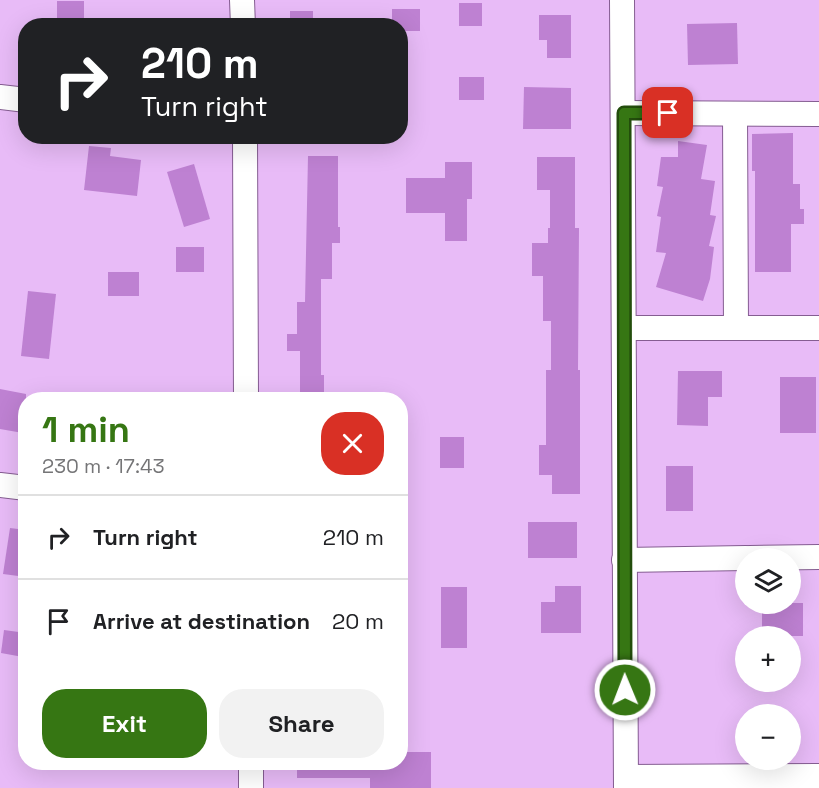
<!DOCTYPE html>
<meta charset="utf-8">
<style>
:root{--surface:#fff;--page:#f2f2f2;--text:#202124;--muted:#757577;--line:#e0e0e0;--accent:#367613}
body{margin:0;font-family:"Space Grotesk",sans-serif;background:var(--page);color:var(--text);height:100vh;display:flex;flex-direction:column;font-size:22px;white-space:nowrap}
*{box-sizing:border-box;margin:0}
p{font-size:20px;color:var(--muted)}
.icon{flex:none;width:33px;height:33px;fill:none;stroke:currentColor;stroke-width:2;stroke-linecap:round;stroke-linejoin:round}
.map{position:relative;flex:1;overflow:hidden}
.details{position:absolute;left:18px;top:392px;width:390px;height:378px;display:flex;flex-direction:column;background:var(--surface);border-radius:24px;box-shadow:0 6px 24px #0002}
.details>*{flex:none}
.banner{position:absolute;left:18px;top:18px;width:390px;height:126px;border-radius:24px;box-shadow:0 6px 24px #0002;background:#202124;color:#fff;overflow:hidden}
.buttons{position:absolute;left:735px;top:548px;display:grid;gap:12px}
.buttons a{display:grid;place-items:center;width:66px;height:66px;border-radius:50%;background:var(--surface);box-shadow:0 6px 24px #0002;font-size:30px}
.pin{position:absolute;display:grid;place-items:center;width:51px;height:51px;color:#fff;margin:-26px;border-radius:12px;box-shadow:0 3px 9px #0006}
.me{position:absolute;width:66px;margin:-33px;rotate:359deg;stroke-linejoin:round;filter:drop-shadow(0 0 4px #0008)}
.turn{display:flex;align-items:center;gap:21px;height:126px;padding:0 24px;font-size:27px}
.turn .icon{width:78px;height:78px;stroke-width:2.5}
.turn b{display:block;font-size:42px;line-height:51px}
.round{display:grid;place-items:center;flex:none;width:63px;height:63px;border-radius:24px;background:var(--page)}
.summary{display:flex;align-items:center;justify-content:space-between;height:102px;padding:0 24px}
h1{font-size:36px;font-weight:700;line-height:45px;color:var(--accent)}
.cta{display:flex;gap:12px;margin-top:auto;padding:12px 24px}
.cta a{flex:1;height:69px;border-radius:24px;background:var(--accent);color:#fff;font-size:24px;font-weight:700;line-height:69px;text-align:center}
.cta a+a{background:var(--page);color:var(--text)}
ul{padding:0;list-style:none}
li{display:flex;align-items:center;gap:18px;height:84px;padding:0 24px;border-top:2px solid var(--line)}
li div{flex:1}
li b{display:block;font-size:22px}
li em{font-style:normal}
.map>svg:first-child{display:block}
</style>
<div class="map">
<svg width="819" height="788" viewBox="0 0 819 788">
<rect width="100%" height="100%" fill="#e8bbf7"/>
<!-- building -->
<g fill="#be81d2">
<rect x="57" y="1" width="27" height="22"/>
<rect x="459" y="3" width="23" height="23"/>
<polygon points="392,9 420,9 420,31 400,31 400,26 392,26"/>
<rect x="290" y="11" width="23" height="15"/>
<polygon points="539,15 571,15 571,58 547,58 547,40 539,40"/>
<polygon points="737,23 738,64 688,65 687,24"/>
<rect x="459" y="77" width="25" height="23"/>
<polygon points="524,87 571,88 571,129 523,129"/>
<polygon points="793,133 793,184 800,184 800,209 804,209 804,224 791,224 791,272 755,272 755,171 752,171 752,134"/>
<polygon points="678,141 707,145 701,179 715,181 710,215 716,216 709,246 714,247 710,279 703,301 656,287 666,253 656,252 661,217 657,216 663,187 657,186 661,157 678,157"/>
<polygon points="89,146 111,148 110,156 141,160 137,196 84,190"/>
<polygon points="308,156 338,156 338,227 340,227 340,243 332,243 332,279 321,279 321,375 324,375 324,399 300,399 300,351 287,351 287,334 297,334 297,302 305,302"/>
<polygon points="537,157 575,157 575,228 579,228 578,370 580,370 580,494 552,494 552,475 539,475 539,445 546,445 546,370 551,370 551,321 543,321 543,276 532,276 532,243 548,243 548,228 550,228 550,190 537,190"/>
<polygon points="445,162 472,162 472,199 467,199 467,241 445,241 445,213 406,213 406,178 445,178"/>
<polygon points="194,164 210,219 184,227 167,172"/>
<rect x="176" y="247" width="28" height="25"/>
<rect x="108" y="272" width="31" height="24"/>
<polygon points="28,291 56,294 49,359 21,356"/>
<polygon points="678,371 722,371 722,397 708,397 708,426 677,425"/>
<rect x="780" y="377" width="36" height="56"/>
<polygon points="0,389 26,394 26,419 23,433 0,429"/>
<rect x="440" y="437" width="24" height="31"/>
<rect x="666" y="466" width="27" height="45"/>
<rect x="528" y="522" width="49" height="36"/>
<polygon points="10,528 26,530 26,577 3,574"/>
<polygon points="555,586 581,586 581,633 541,633 541,602 555,602"/>
<rect x="441" y="587" width="26" height="61"/>
<rect x="762" y="603" width="41" height="33"/>
<polygon points="4,630 26,633 23,657 1,653"/>
<polygon points="400,752 431,752 431,788 370,788 370,778 297,778 297,762 400,762"/>
</g>
<g fill="none" stroke-linecap="round" stroke-linejoin="round">
<defs>
<g id="minor">
<polyline points="242,0 243,26"/>
<polyline points="622,0 626,788"/>
<polyline points="0,97 26,100"/>
<polyline points="624,113 819,114"/>
<polyline points="735,114 736,328"/>
<polyline points="245,136 246,399"/>
<polyline points="624,328 819,328"/>
<polyline points="0,485 26,488"/>
<polyline points="750,558 819,557"/>
<polyline points="624,560 746,558"/>
<polyline points="251,762 251,788"/>
<polyline points="626,777 819,776"/>
</g>
</defs>
<!-- minor casing -->
<use href="#minor" stroke="#855d92" stroke-width="26"/>
<!-- minor -->
<use href="#minor" stroke="#fff" stroke-width="24"/>
</g>
<g fill="none" stroke-linecap="round" stroke-linejoin="round">
<defs>
<polyline id="route" points="625,690 624,113 668,113"/>
</defs>
<!-- route casing -->
<use href="#route" stroke="#234d0c" stroke-width="15"/>
<!-- route -->
<use href="#route" stroke="#367613" stroke-width="10"/>
</g>
</svg>
<div class="buttons">
<a><svg class="icon" aria-label="layers" viewBox="0 0 24 24"><path d="M12 4l9 5-9 5-9-5zM3 14l9 5 9-5"/></svg></a>
<a>+</a>
<a>−</a>
</div>
<div class="pin" style="left:668px;top:113px;background:#d93025"><svg class="icon" aria-label="arrive" viewBox="0 0 24 24"><path d="M6 21V4h12l-3 4 3 4H6"/></svg></div>
<svg class="me" style="left:625px;top:690px" viewBox="-20 -20 40 40"><circle r="17" fill="#367613" stroke="#fff" stroke-width="3"/><path d="M0-11L8 9 0 5-8 9z" fill="#fff"/></svg>
<div class="banner">
<div class="turn"><svg class="icon" aria-label="right" viewBox="0 0 24 24"><path d="M7 20v-9h11M14 6l5 5-5 5"/></svg><div><b>210 m</b>Turn right</div></div>
</div>
<section class="details">
<div class="summary"><div><h1>1 min</h1><p>230 m · 17:43</p></div><a class="round" style="background:#d93025;color:#fff"><svg class="icon" aria-label="close" viewBox="0 0 24 24"><path d="M6 6l12 12M18 6L6 18"/></svg></a></div>
<ul>
<li><svg class="icon" aria-label="right" viewBox="0 0 24 24"><path d="M7 20v-9h11M14 6l5 5-5 5"/></svg><div><b>Turn right</b></div><em>210 m</em></li>
<li><svg class="icon" aria-label="arrive" viewBox="0 0 24 24"><path d="M6 21V4h12l-3 4 3 4H6"/></svg><div><b>Arrive at destination</b></div><em>20 m</em></li>
</ul>
<div class="cta"><a>Exit</a><a>Share</a></div>
</section>
</div>
